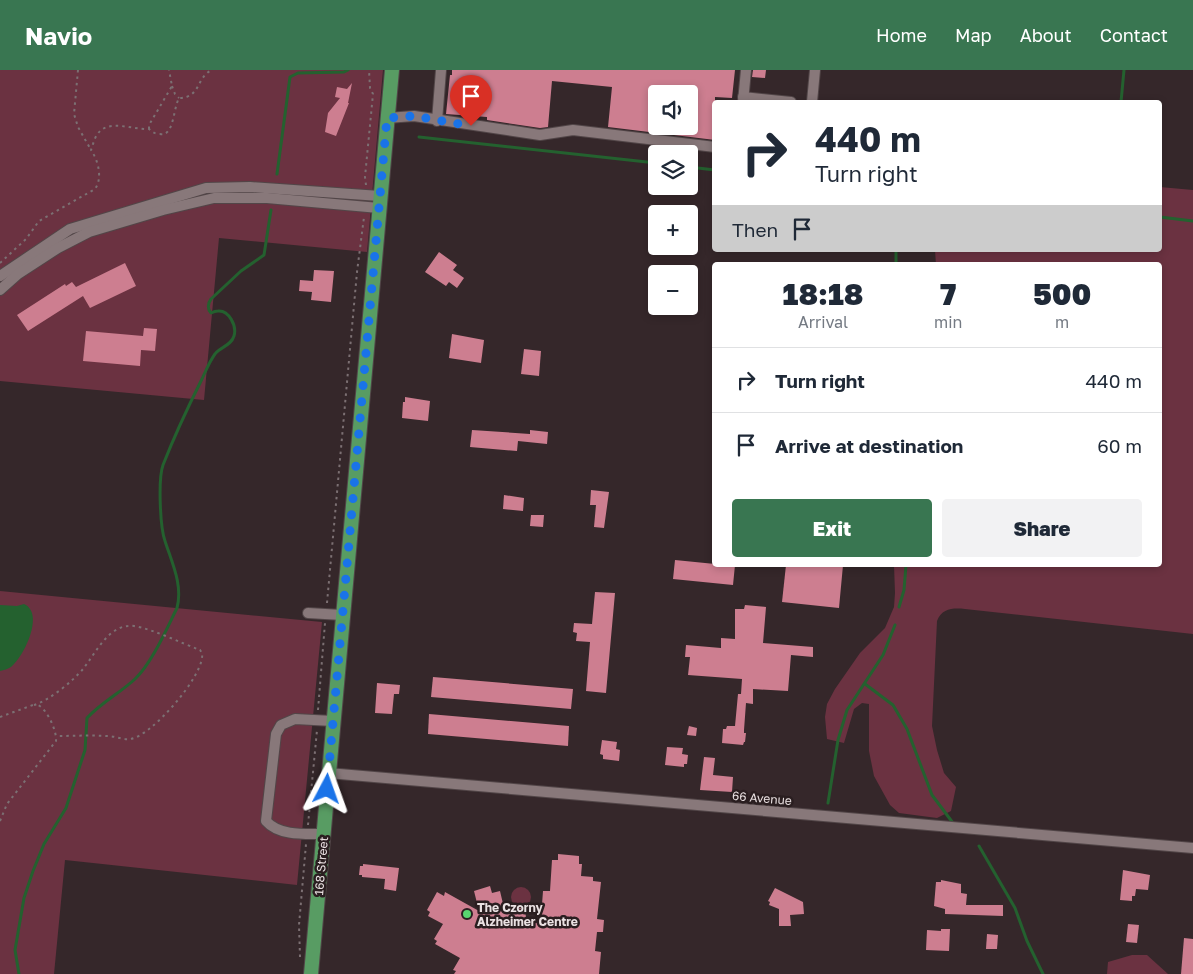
<!DOCTYPE html>
<meta charset="utf-8">
<style>
:root{--surface:#fff;--page:#f2f2f3;--text:#1f2937;--muted:#747a83;--line:#e0e1e3;--accent:#397651}
body{margin:0;font-family:"Golos Text",sans-serif;background:var(--page);color:var(--text);height:100vh;display:flex;flex-direction:column;font-size:19px;white-space:nowrap}
*{box-sizing:border-box;margin:0}
p{font-size:16px;color:var(--muted)}
.icon{flex:none;width:28px;height:28px;fill:none;stroke:currentColor;stroke-width:2;stroke-linecap:round;stroke-linejoin:round}
.map{position:relative;flex:1;overflow:hidden}
.details{position:absolute;left:712px;top:192px;width:450px;height:305px;display:flex;flex-direction:column;background:var(--surface);border-radius:5px;box-shadow:0 2px 8px #0003}
.details>*{flex:none}
.top-card{position:absolute;left:712px;top:30px;width:450px;height:152px;border-radius:5px;box-shadow:0 2px 8px #0003;background:#fff;color:var(--text);overflow:hidden}
.buttons{position:absolute;left:648px;top:15px;display:grid;gap:10px}
.buttons a{display:grid;place-items:center;width:50px;height:50px;border-radius:5px;background:var(--surface);box-shadow:0 2px 8px #0003;font-size:25px}
.pin{position:absolute;display:grid;place-items:center;width:42px;height:42px;color:#fff;margin:-51px -21px;border-radius:50% 50% 50% 0;rotate:-45deg;box-shadow:0 0 5px #0007}
.pin .icon{rotate:45deg}
.me{position:absolute;width:55px;margin:-28px;rotate:4deg;stroke-linejoin:round;filter:drop-shadow(0 0 4px #0008)}
.turn{display:flex;align-items:center;gap:18px;height:105px;padding:0 20px;font-size:22px}
.turn .icon{width:65px;height:65px;stroke-width:2.5}
.turn b{display:block;font-size:35px;line-height:42px}
.then{display:flex;align-items:center;height:48px;padding:0 20px;background:#0003;gap:10px;font-size:19px}
.eta{display:flex;justify-content:space-evenly;align-items:center;height:85px;text-align:center}
.eta b{font-size:30px;font-weight:800;line-height:35px}
.button{display:flex;gap:10px;margin-top:auto;padding:10px 20px}
.button a{flex:1;height:58px;border-radius:5px;background:var(--accent);color:#fff;font-size:20px;font-weight:800;line-height:58px;text-align:center}
.button a+a{background:var(--page);color:var(--text)}
ul{padding:0;list-style:none}
li{display:flex;align-items:center;gap:15px;height:65px;padding:0 20px;border-top:1px solid var(--line)}
li div{flex:1}
li b{display:block;font-size:19px}
li em{font-style:normal}
header{display:flex;align-items:center;gap:30px;box-sizing:border-box;height:70px;padding:0 25px;background:var(--accent);color:#fff}
header strong{font-size:24px}
nav{display:flex;gap:28px;margin-inline-start:auto;font-size:18px}
.map>svg:first-child{display:block}
</style>
<header>
<strong>Navio</strong>
<nav><a>Home</a><a>Map</a><a>About</a><a>Contact</a></nav>
</header>
<div class="map">
<svg width="1193" height="904" viewBox="0 0 1193 904">
<rect width="100%" height="100%" fill="#35272a"/>
<!-- green -->
<g fill="#6b3241">
<polygon points="0,0 383,0 367,182 219,168 204,330 0,311"/>
<path d="M1160,117L1193,120V564L965,539C953,538 942,538 937,551L932,656L937,680L944,703L956,717L951,741L937,748L899,743L890,735L874,706L869,681V634L862,633L854,639L844,673L827,669L825,647L827,634L835,619L860,583L885,558L894,537L895,523L894,495H1160V195H936L935,180H1160Z"/>
<polygon points="0,521 322,552 297,815 65,790 54,904 0,904"/>
<circle cx="521" cy="827" r="10"/>
<polygon points="1132,885 1147,885 1168,904 1107,904 1108,892"/>
</g>
<!-- water -->
<path fill="#24612f" d="M24,534C45,543 24,587 11,597C8,599 4,600 0,601V535L17,536Z"/>
<g fill="none" stroke-linecap="round" stroke-linejoin="round">
<!-- stream -->
<g stroke="#24612f" stroke-width="3">
<polyline points="1121,32 1124,0"/>
<polyline points="419,67 656,93"/>
<polyline points="689,97 715,100"/>
<polyline points="277,104 290,7 298,3 344,2 348,0"/>
<polyline points="1160,147 1193,151"/>
<polyline points="896,195 896,180"/>
<polyline points="899,537 904,520 906,495"/>
<polyline points="865,614 893,635 907,659 932,725 953,753"/>
<polyline points="828,733 838,670 847,640 883,585 895,555"/>
<polyline points="979,776 1015,838 1027,871 1043,904"/>
<path d="M19,904L15,880L24,828L33,801L44,774L66,738L85,680L87,648C102,632 120,623 135,609C152,593 167,558 177,538C183,515 172,493 165,471C160,457 158,409 163,395C174,367 187,339 201,311C205,303 209,292 215,284C220,277 231,276 234,266C237,256 229,240 218,241C215,241 213,242 211,243C207,239 208,233 211,229L241,201L264,185L271,140"/>
</g>
</g>
<!-- building -->
<g fill="#cd7e90" fill-rule="evenodd">
<path d="M452,0H735L732,28L715,27V70L608,57L612,17L552,11L548,57L540,58L487,50V47L446,44L450,5H452ZM656,21L689,24V56H656Z"/>
<polygon points="753,0 766,0 765,8 752,7"/>
<polygon points="352,13 348,33 349,33 336,66 325,62 328,43 340,28 335,27 337,17 347,19"/>
<polygon points="439,182 457,195 453,200 464,208 457,218 449,212 446,216 425,202"/>
<polygon points="125,193 136,216 90,238 83,226 28,261 17,245 65,214 66,216 72,212 76,217"/>
<polygon points="314,200 334,201 331,232 311,230 312,222 299,221 300,210 313,211"/>
<polygon points="144,258 157,259 155,281 141,280 140,296 83,291 86,261 143,266"/>
<polygon points="452,264 484,270 481,293 449,288"/>
<polygon points="524,279 541,281 539,306 521,304"/>
<polygon points="405,327 430,331 428,351 402,348 403,332 405,332"/>
<polygon points="472,360 530,364 530,360 548,362 547,374 518,371 517,381 470,377"/>
<polygon points="591,420 609,422 604,458 594,457 596,435 590,435"/>
<polygon points="504,425 524,428 523,441 503,439"/>
<polygon points="531,445 544,445 543,457 530,456"/>
<polygon points="675,490 715,494 715,495 735,495 733,515 673,509"/>
<polygon points="786,495 843,495 839,538 782,532"/>
<polygon points="595,522 615,523 606,623 586,621 590,572 576,571 577,563 573,562 574,553 592,554"/>
<polygon points="745,535 766,537 763,573 813,577 813,587 791,585 788,621 753,619 753,634 746,633 744,660 744,663 746,663 745,672 744,672 743,675 722,673 723,659 726,659 727,656 735,656 738,624 741,624 742,609 688,605 690,587 685,587 686,575 721,578 721,568 735,569 735,539 744,539"/>
<polygon points="433,607 573,619 571,639 431,627"/>
<polygon points="377,613 400,615 399,624 394,624 392,644 375,643"/>
<polygon points="429,644 569,656 568,676 428,664"/>
<polygon points="689,656 697,658 696,666 687,665"/>
<polygon points="602,670 617,672 616,679 620,680 619,691 603,689 603,685 600,684"/>
<polygon points="667,677 683,678 682,684 688,685 687,694 684,694 684,697 665,695"/>
<polygon points="704,687 715,688 713,705 733,707 732,722 700,720"/>
<polygon points="558,784 579,786 579,794 582,794 581,806 593,807 593,811 601,812 597,849 604,850 603,862 597,862 595,881 601,882 599,904 454,904 456,901 453,900 460,888 435,874 437,871 434,869 443,854 428,846 430,842 427,840 437,822 444,826 445,822 479,841 474,821 490,816 492,823 500,821 504,838 524,834 526,847 541,848 543,821 550,821 552,790 558,790"/>
<polygon points="363,794 399,798 396,821 384,819 385,809 362,807 362,805 359,805 360,796 363,796"/>
<polygon points="1123,800 1150,805 1148,820 1136,819 1135,826 1132,826 1132,831 1120,830"/>
<polygon points="941,810 961,814 961,823 967,824 966,835 1003,835 1003,846 945,844 945,839 934,836 936,812 941,812"/>
<polygon points="775,818 803,832 804,844 790,845 791,856 779,856 779,839 769,835 770,832 768,831"/>
<polygon points="1128,854 1139,855 1137,873 1126,872"/>
<polygon points="941,859 950,859 949,881 926,880 927,860 941,861"/>
<polygon points="987,864 998,865 997,879 986,879"/>
<polygon points="1184,868 1193,869 1193,904 1181,904"/>
</g>
<g fill="none" stroke-linecap="round" stroke-linejoin="round">
<defs>
<g id="minor">
<polyline points="743,27 791,32"/>
<polyline points="743,32 746,0"/>
<polyline points="812,32 815,0"/>
<polyline points="387,48 414,46 540,65 573,60 715,77"/>
<polyline points="437,51 441,0"/>
<polyline points="0,206 70,159 206,118 250,117 380,126"/>
<polyline points="0,220 18,204 58,178 89,162 163,140 214,128 267,128 379,138"/>
<polyline points="308,543 342,545"/>
<polyline points="328,703 1193,778"/>
<path d="M323,764C305,764 279,766 266,751L276,664L281,655L295,649L333,651"/>
</g>
<polyline id="major" points="311,904 392,0"/>
</defs>
<!-- minor casing -->
<use href="#minor" stroke="#524648" stroke-width="12"/>
<!-- major casing -->
<use href="#major" stroke="#524648" stroke-width="16"/>
<!-- path -->
<g stroke="#7c7073" stroke-width="2" stroke-dasharray="2.5 4" stroke-linecap="butt">
<polyline points="78,0 74,44 78,57 91,80"/>
<polyline points="172,16 175,24 179,28"/>
<polyline points="149,59 149,55 172,16 169,0"/>
<polyline points="366,115 365,107 373,24 370,18 369,0"/>
<path d="M0,193L26,169L39,151L95,119C103,108 98,90 91,80C93,75 94,69 97,65C107,48 133,60 149,59C152,62 155,64 160,64C174,67 173,39 179,28C201,28 196,7 212,0"/>
<polyline points="327,533 357,202 364,147"/>
<path d="M34,635C50,630 73,611 83,599C96,583 109,553 134,556C153,559 181,573 200,580L202,583C206,604 151,667 130,669C123,670 115,666 107,666C90,665 73,666 56,666"/>
<polyline points="318,640 325,553"/>
<polyline points="0,647 33,635"/>
<path d="M0,751L7,734L56,671C57,661 47,639 38,635"/>
<polyline points="308,755 317,660"/>
<polyline points="300,887 299,855 306,774"/>
</g>
<!-- minor -->
<use href="#minor" stroke="#88787a" stroke-width="10"/>
<!-- major -->
<use href="#major" stroke="#589c63" stroke-width="14"/>
</g>
<g fill="none" stroke-linecap="round" stroke-linejoin="round">
<!-- route -->
<polyline stroke="#1a73e8" stroke-width="9" stroke-dasharray="0 16.2" points="327,719 387,48 414,46 471,56"/>
</g>
<!-- markers -->
<circle fill="#58d570" stroke="#2a1e20" stroke-width="2" cx="467" cy="844" r="5"/>
<g text-anchor="middle" dominant-baseline="central" stroke-width="5" stroke-linejoin="round" paint-order="stroke">
<!-- street labels -->
<g font-size="12" fill="#eae1e2" stroke="#2a1e20">
<text transform="translate(762 728) rotate(5)">66 Avenue</text>
<text transform="translate(321 796) rotate(-85)">168 Street</text>
</g>
<!-- poi labels -->
<g font-size="12" font-weight="bold" fill="#eae1e2" stroke="#2a1e20" text-anchor="start">
<text x="477" y="837">The Czorny<tspan x="477" dy="14">Alzheimer Centre</tspan></text>
</g>
</g>
</svg>
<div class="buttons">
<a><svg class="icon" aria-label="sound" viewBox="0 0 24 24"><path d="M4 9h4l5-4v14l-5-4H4zM17 9q2 3 0 6"/></svg></a>
<a><svg class="icon" aria-label="layers" viewBox="0 0 24 24"><path d="M12 4l9 5-9 5-9-5zM3 14l9 5 9-5"/></svg></a>
<a>+</a>
<a>−</a>
</div>
<div class="pin" style="left:471px;top:56px;background:#d93025"><svg class="icon" aria-label="arrive" viewBox="0 0 24 24"><path d="M6 21V4h12l-3 4 3 4H6"/></svg></div>
<svg class="me" style="left:327px;top:719px" viewBox="-20 -20 40 40"><path d="M0-17L14 15 0 8-14 15z" fill="#1a73e8" stroke="#fff" stroke-width="4"/></svg>
<div class="top-card">
<div class="turn"><svg class="icon" aria-label="right" viewBox="0 0 24 24"><path d="M7 20v-9h11M14 6l5 5-5 5"/></svg><div><b>440 m</b>Turn right</div></div>
<div class="then">Then<svg class="icon" aria-label="arrive" viewBox="0 0 24 24"><path d="M6 21V4h12l-3 4 3 4H6"/></svg></div>
</div>
<section class="details">
<div class="eta">
<div><b>18:18</b><p>Arrival</p></div>
<div><b>7</b><p>min</p></div>
<div><b>500</b><p>m</p></div>
</div>
<ul>
<li><svg class="icon" aria-label="right" viewBox="0 0 24 24"><path d="M7 20v-9h11M14 6l5 5-5 5"/></svg><div><b>Turn right</b></div><em>440 m</em></li>
<li><svg class="icon" aria-label="arrive" viewBox="0 0 24 24"><path d="M6 21V4h12l-3 4 3 4H6"/></svg><div><b>Arrive at destination</b></div><em>60 m</em></li>
</ul>
<div class="button"><a>Exit</a><a>Share</a></div>
</section>
</div>
